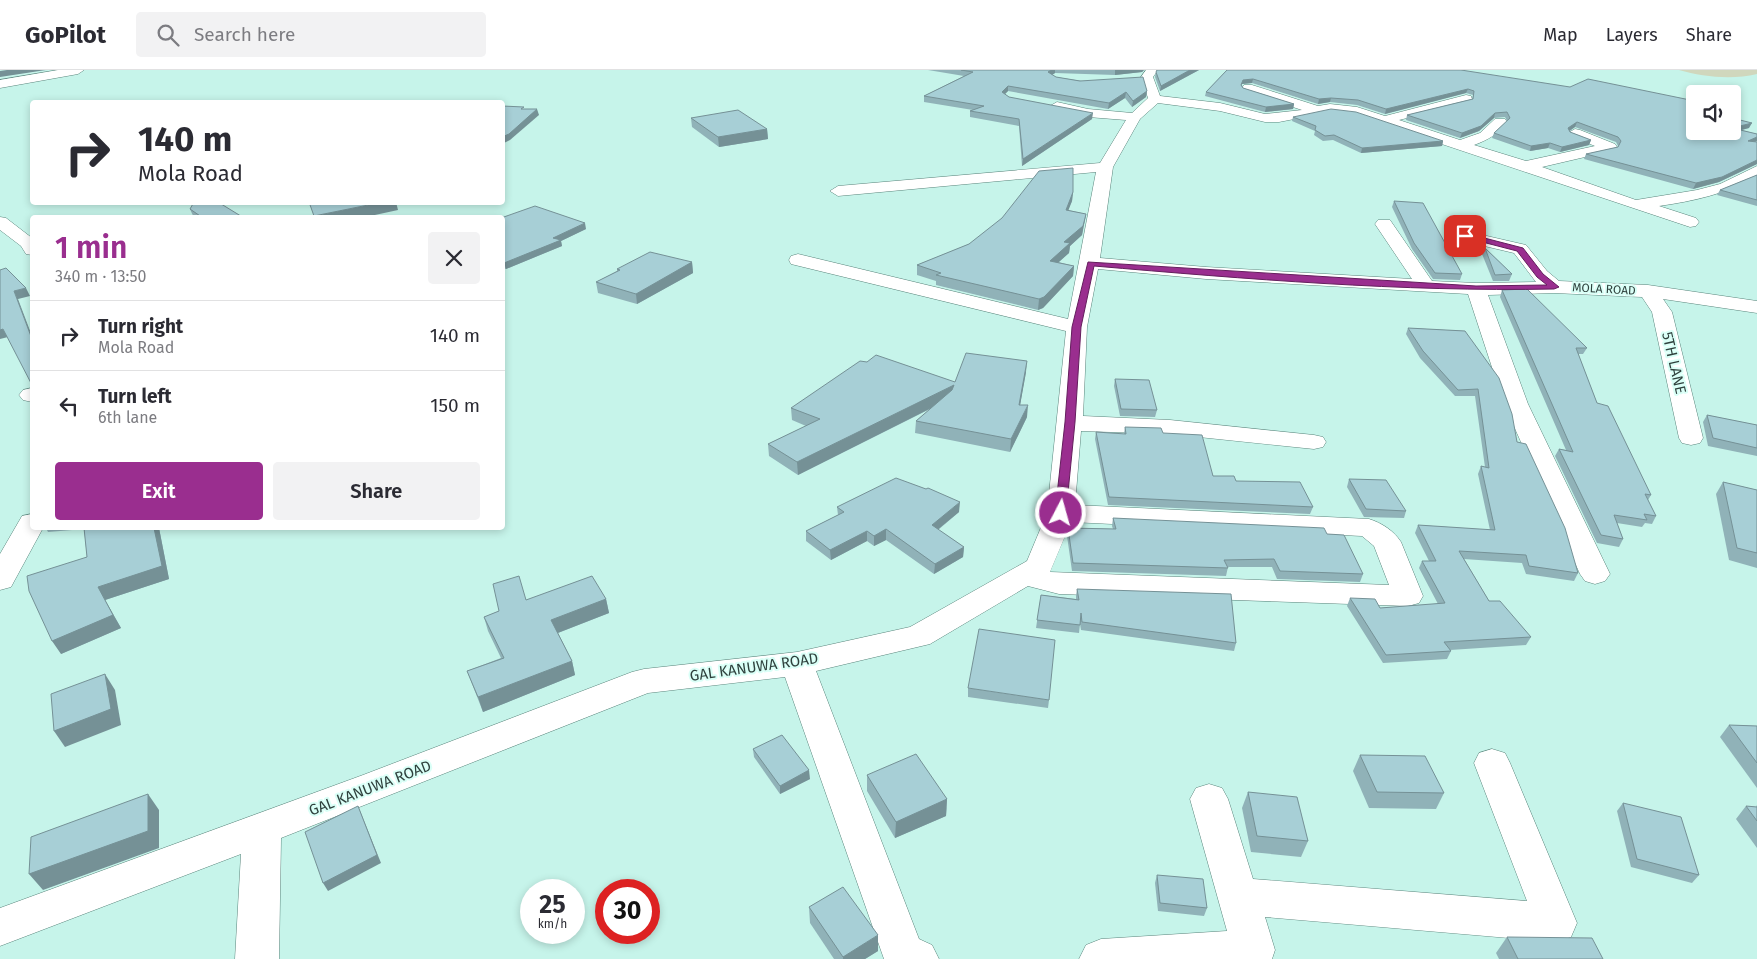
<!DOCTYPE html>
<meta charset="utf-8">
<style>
:root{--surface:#fff;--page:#f2f2f3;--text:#2b2b33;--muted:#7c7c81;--line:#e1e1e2;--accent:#9a2e8f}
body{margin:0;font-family:"Fira Sans",sans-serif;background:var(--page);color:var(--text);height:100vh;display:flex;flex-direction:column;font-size:19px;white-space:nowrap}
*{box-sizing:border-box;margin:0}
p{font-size:16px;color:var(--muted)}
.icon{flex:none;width:28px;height:28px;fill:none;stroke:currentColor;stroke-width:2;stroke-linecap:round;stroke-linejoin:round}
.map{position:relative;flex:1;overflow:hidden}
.side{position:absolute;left:30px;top:145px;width:475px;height:315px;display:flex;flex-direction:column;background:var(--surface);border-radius:5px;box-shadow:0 2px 8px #0003}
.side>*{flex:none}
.banner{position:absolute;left:30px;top:30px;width:475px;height:105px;border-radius:5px;box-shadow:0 2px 8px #0003;background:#fff;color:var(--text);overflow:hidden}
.tools{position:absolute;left:1686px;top:15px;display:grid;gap:10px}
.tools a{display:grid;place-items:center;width:55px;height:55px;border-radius:5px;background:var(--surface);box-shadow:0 2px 8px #0003;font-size:25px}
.speed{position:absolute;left:520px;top:809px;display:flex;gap:10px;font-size:25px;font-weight:700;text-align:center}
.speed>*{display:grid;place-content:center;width:65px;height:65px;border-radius:50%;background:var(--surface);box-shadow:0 2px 8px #0003;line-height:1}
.speed small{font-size:12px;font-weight:400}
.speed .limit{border:8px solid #d22;background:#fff;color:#111}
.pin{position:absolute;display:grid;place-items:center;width:42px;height:42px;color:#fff;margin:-21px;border-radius:10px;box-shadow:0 2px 8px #0006}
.me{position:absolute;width:55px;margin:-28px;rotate:6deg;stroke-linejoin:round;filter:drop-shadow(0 0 4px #0008)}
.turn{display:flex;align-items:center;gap:18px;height:105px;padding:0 25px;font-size:22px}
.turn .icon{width:65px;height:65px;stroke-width:2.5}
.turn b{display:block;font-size:35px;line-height:42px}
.round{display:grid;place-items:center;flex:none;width:52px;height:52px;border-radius:5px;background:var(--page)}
.overview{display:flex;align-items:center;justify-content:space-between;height:85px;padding:0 25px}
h1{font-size:30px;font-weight:600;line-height:38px;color:var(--accent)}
.action{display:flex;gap:10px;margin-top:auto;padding:10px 25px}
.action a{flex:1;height:58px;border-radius:5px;background:var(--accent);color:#fff;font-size:20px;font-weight:600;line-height:58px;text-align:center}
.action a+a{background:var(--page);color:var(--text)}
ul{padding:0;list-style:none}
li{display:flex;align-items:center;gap:15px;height:70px;padding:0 25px;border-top:1px solid var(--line)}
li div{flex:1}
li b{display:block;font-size:19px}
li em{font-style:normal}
header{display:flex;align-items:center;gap:30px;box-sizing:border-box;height:70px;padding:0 25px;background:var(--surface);border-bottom:1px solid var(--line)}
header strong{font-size:24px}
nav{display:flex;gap:28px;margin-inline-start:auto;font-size:18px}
.search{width:350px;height:45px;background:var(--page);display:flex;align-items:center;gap:12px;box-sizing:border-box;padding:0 18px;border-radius:5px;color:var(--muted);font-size:19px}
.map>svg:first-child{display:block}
</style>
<header>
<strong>GoPilot</strong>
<div class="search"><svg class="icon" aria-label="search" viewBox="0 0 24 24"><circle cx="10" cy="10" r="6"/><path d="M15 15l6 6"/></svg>Search here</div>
<nav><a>Map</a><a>Layers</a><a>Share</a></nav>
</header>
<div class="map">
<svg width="1757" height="889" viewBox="0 0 1757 889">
<rect width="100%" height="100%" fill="#c6f4ea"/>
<!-- green -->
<path fill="#d0d7bd" d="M1679,0H1757V4C1732,10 1703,7 1679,0Z"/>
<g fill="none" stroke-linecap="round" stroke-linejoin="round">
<defs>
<g id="street">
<polygon points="58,0 84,0 78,4 0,18 0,10"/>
<path d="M1146,0H1158L1153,7L1160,26L1220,33L1265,44L1302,40L1244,21L1242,18L1244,15H1252L1318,36L1330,34L1357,37L1385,46L1466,25L1471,26L1472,29L1471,32L1399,50L1460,70L1480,63L1495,49H1505L1507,52C1498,64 1488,70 1474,75L1526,91L1595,76L1570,66L1568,63L1575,59L1580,60L1615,74L1617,77L1615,80L1542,97L1636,130L1697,120L1720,114L1757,96V107C1725,124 1694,131 1659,136L1696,148L1699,152L1696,156L1690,157L1355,45L1330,42L1279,52H1265L1220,41L1158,33L1140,49L1113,97L1100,188L1206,197L1412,209L1375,154L1378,150H1390L1432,211L1476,213L1536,212L1514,183L1459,170L1456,166L1459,162L1465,161L1526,175L1547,201L1559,211L1648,215L1757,231V243L1663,229L1672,242L1703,368L1700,373L1691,375L1682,373L1679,368L1652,242L1642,227L1554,223L1488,225L1528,334L1610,504L1605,511L1595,514L1585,511L1580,504L1504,334L1468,224L1206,209L1098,199L1087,257L1083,346L1170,350L1314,365L1323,367L1326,372L1323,377L1314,379L1170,364L1081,361L1075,435L1369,449C1382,453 1394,461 1401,472L1423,526L1419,533L1408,536L1059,524L1028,516L930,574L816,601L919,869L932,875L939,889H884L785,607L648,623L281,768L279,889H235L241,784L0,876V838L363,705L632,602L644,599L797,582L910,557L1027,491L1047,443L1066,261L791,194L789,190L791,186L798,184L1068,249L1096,102L838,126L830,121L838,116L1100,93L1126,50L1088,47L1052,39L1050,36L1057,32L1088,39L1132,43L1148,28L1141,7ZM1071,452L1362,466L1374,476L1389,515L1050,502Z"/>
<polygon points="32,318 32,332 23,330 19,325 23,320"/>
<polygon points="1492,679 1505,683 1510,693 1577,853 1571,867 1556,872 1265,847 1275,880 1272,889 1079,889 1086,875 1101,869 1227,861 1190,729 1196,718 1209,714 1222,718 1228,729 1253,809 1527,831 1474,693 1479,683"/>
</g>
<g id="secondary">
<polygon points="0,147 6,148 32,168 32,185 26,184 21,176 0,160"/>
<polygon points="32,444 32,458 43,458 11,517 0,520 0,484 22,446"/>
</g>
</defs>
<!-- street casing -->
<use href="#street" stroke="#5a857c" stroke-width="1"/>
<!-- secondary casing -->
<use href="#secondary" stroke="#5a857c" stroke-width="1"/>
<!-- street -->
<use href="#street" fill="#fff" fill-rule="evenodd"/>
<!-- secondary -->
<use href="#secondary" fill="#fff" fill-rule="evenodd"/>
</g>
<!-- wall -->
<g fill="#90b2b8">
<polygon points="928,0 1144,0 1142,2 1115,5 1055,3 1052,5 1056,7 1147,21 1146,27 1132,37 1125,28 1108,39 1008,21 1005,24 1009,27 1092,49 1022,96 1019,56 970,47 970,41 973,40 924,32 924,26 964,6"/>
<polygon points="1157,0 1199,0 1160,21 1155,7 1156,2"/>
<polygon points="1227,0 1461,0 1695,61 1749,58 1741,60 1757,64 1757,71 1754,72 1757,73 1757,94 1719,112 1693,119 1584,89 1586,84 1618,77 1618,76 1616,72 1575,57 1570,61 1570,62 1591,70 1589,75 1560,82 1548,78 1530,81 1492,68 1494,63 1507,51 1505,47 1494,48 1479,61 1460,68 1406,50 1407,45 1472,29 1473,25 1466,23 1385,44 1357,35 1330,32 1318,34 1252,13 1242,14 1242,15 1243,18 1294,34 1293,39 1265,42 1205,26 1206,22"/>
<polygon points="1293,47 1443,71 1442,76 1361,83 1333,70 1323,71 1314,65 1315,61 1292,51"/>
<polygon points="691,48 767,59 768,69 719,77 692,57"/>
<polygon points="1757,105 1757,136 1717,125 1720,120"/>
<polygon points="1073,122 1072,131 1068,140 1086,144 1082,165 1070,176 1069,183 1058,192 1074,196 1073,206 1043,238 1038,240 936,215 936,211 917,205 917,195 969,174"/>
<polygon points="1394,131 1462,204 1460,210 1433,209 1412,179 1392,137"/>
<polygon points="190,139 244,148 194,148"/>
<polygon points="502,148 586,159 561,171 562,176 506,199 502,198"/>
<polygon points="1485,178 1512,204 1509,211 1493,211 1482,184"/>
<polygon points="692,192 693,203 637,234 598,223 596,212 617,201 617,199"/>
<polygon points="1502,220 1587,278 1583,284 1578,284 1597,333 1651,425 1648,430 1656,446 1652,454 1645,453 1642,457 1617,453 1623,469 1619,477 1597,473 1555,386 1559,379 1566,380 1500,227"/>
<polygon points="1408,258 1465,261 1578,503 1574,511 1526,504 1522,493 1464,489 1489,531 1531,567 1526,575 1450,580 1451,581 1447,589 1383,593 1347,536 1350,528 1380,538 1438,534 1419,498 1422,491 1429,491 1415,463 1418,455 1490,460 1478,404 1481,396 1485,397 1475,326 1455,326 1420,288 1406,264"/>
<polygon points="1026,302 1020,335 1027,347 1010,382 915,363 916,351 930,339 798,405 769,386 768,374 806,356 792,350 791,338 955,312"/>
<polygon points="1115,309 1157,340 1155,347 1120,346 1114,316"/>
<polygon points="1707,345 1757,355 1757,386 1708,376 1703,352"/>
<polygon points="1125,357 1163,363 1213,406 1236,411 1313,437 1310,444 1108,435 1095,369 1096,362 1124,364"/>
<polygon points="1349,409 1406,441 1404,448 1364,447 1347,417"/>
<polygon points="1723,412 1757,420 1757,498 1729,490 1716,424"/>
<polygon points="837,437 959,442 938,460 964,477 963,487 934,504 886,470 874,476 867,471 831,490 806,471 806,461 838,445"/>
<polygon points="1113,448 1327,464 1363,504 1360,512 1277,509 1272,497 1228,497 1226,506 1072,501 1067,466 1068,458 1113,459 1112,456"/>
<polygon points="46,458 159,458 169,509 105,530 121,558 61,584 87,487 84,459 48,462"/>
<polygon points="1077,519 1236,573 1234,581 1081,560 1080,554 1079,563 1036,558 1041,525 1076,529 1076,526"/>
<polygon points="606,529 609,543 558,563 572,591 575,605 483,642 467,601 501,588 488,561 484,547 526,530"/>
<polygon points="968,618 1049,630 1048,638 968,627"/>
<polygon points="1729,655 1757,656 1757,718 1720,667"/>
<polygon points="753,679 810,709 780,724 754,687"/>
<polygon points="1360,685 1444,723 1436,739 1369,738 1353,701"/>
<polygon points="867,705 947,729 946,746 895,768 867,721"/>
<polygon points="1248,722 1308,771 1301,787 1251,782 1242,738"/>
<polygon points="1623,733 1699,805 1692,813 1631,797 1617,741"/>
<polygon points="1757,735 1757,778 1736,749 1746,736 1756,737"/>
<polygon points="1157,805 1207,838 1204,846 1158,841 1155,813"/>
<polygon points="809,837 878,881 865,889 834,889 810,853"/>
<polygon points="1507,867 1603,889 1499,889 1496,883"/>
</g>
<!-- shaded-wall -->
<g fill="#759196">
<polygon points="7,0 46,0 0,7 0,1"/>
<polygon points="1051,0 1055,0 1055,3 1047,8 1048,2"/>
<polygon points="1115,0 1144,0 1142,2 1115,5"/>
<polygon points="1190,0 1199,0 1160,21 1161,16"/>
<polygon points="1253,9 1252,13 1242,14 1240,19 1243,10"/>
<polygon points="1008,16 1008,21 1001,28 1002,22"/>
<polygon points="1468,19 1466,23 1385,44 1386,39"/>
<polygon points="1147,21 1146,27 1132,37 1133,31"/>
<polygon points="1126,22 1125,28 1108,39 1109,33"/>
<polygon points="1331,28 1330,32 1318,34 1319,29"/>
<polygon points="1294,34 1293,39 1265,42 1266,37"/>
<polygon points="537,39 539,45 510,70 502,74 502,67"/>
<polygon points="1093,43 1092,49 1022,96 1023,89"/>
<polygon points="1495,43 1494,48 1479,61 1460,68 1462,63"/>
<polygon points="1577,52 1575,57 1566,63 1568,58"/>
<polygon points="1752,53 1749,58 1730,63 1732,58"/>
<polygon points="767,59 768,69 719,77 718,67"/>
<polygon points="1757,67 1757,71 1745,76 1748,71"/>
<polygon points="1591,70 1589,75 1560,82 1562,77"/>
<polygon points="1443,71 1442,76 1361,83 1362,78"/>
<polygon points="1550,73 1548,78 1530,81 1531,76"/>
<polygon points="1757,90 1757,94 1719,112 1693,119 1696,113"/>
<polygon points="1073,122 1072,131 1065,149 1066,140"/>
<polygon points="383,132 396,132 398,140 361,148 315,148 314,146"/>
<polygon points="1086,144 1082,165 1070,176 1069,183 1049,201 1050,191"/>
<polygon points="585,153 586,159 561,171 562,176 506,199 504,193 553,168"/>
<polygon points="692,192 693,203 637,234 636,224"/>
<polygon points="1074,196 1073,206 1043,238 1038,240 1039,229"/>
<polygon points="26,218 30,226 18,229 32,266 32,269 14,221"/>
<polygon points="3,259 8,267 0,269 0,260"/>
<polygon points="1027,291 1026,302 1018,347 1019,335"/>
<polygon points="954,315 953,327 798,405 797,392"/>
<polygon points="1028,335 1027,347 1010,382 1011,369"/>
<polygon points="960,432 959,442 931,465 932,455"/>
<polygon points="154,458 159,458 169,509 105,530 121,558 61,584 52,571 98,517"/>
<polygon points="886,459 886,470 874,476 874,466"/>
<polygon points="867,461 867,471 831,490 830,480"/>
<polygon points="964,477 963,487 934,504 935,494"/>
<polygon points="606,529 609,543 555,564 551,550"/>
<polygon points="572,591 575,605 483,642 478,627"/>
<polygon points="105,604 115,620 121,655 65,677 54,661"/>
<polygon points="809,700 810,709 780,724 780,716"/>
<polygon points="148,724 159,740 159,778 43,820 29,804"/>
<polygon points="947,729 946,746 895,768 896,752"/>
<polygon points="358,736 381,793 328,821 323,813"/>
<polygon points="878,865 878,881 865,889 843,889 843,887"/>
</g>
<!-- building -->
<g fill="#a7cfd6" stroke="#759196">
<polygon points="961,0 1051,0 1048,2 1056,7 1080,11 1143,7 1147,21 1133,31 1126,22 1109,33 1008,16 1002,22 1009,27 1093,43 1023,89 1019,49 970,41 984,36 924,26 973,2"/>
<polygon points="1157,0 1190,0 1161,16 1156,2"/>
<polygon points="1227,0 1461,0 1570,17 1588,9 1695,31 1695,61 1732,61 1732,58 1757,64 1757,67 1748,71 1757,72 1757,90 1722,107 1696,113 1586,84 1618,77 1621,71 1618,67 1577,52 1568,58 1570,62 1591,70 1562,77 1550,73 1531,76 1494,63 1510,48 1507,42 1495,43 1481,56 1462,63 1407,45 1473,29 1474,21 1468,19 1386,39 1358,30 1331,28 1319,29 1253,9 1243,10 1241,15 1243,18 1294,34 1266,37 1206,22"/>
<polygon points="502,36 524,37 521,39 537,39 509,64 502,67"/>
<polygon points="1331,39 1356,42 1443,71 1362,78 1334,65 1325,66 1315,60 1316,56 1293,47"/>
<polygon points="738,40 767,59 718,67 691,48"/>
<polygon points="1732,48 1752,53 1732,58"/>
<polygon points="1073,98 1073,122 1066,140 1086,144 1083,156 1064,172 1070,173 1050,191 1074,196 1044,227 1039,229 936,205 941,203 917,195 969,174 1002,148 1039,101"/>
<polygon points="1757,105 1757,130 1720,120"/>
<polygon points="1394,131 1423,133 1462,204 1435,203 1414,173"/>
<polygon points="194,132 218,132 244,148 203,148 190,139"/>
<polygon points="309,132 383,132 314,146"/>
<polygon points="535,136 585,153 553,168 561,170 504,193 502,193 502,148 501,148"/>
<polygon points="1485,178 1512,204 1495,205"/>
<polygon points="650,182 692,192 636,224 596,212 620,200 617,199"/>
<polygon points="6,198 26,218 14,221 32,269 32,315 3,259 0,260 0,200"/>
<polygon points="1527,219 1587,278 1576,278 1597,333 1608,336 1651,425 1645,424 1656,446 1644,444 1647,450 1614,445 1623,469 1601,465 1559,379 1573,382 1502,220"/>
<polygon points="1408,258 1465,261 1499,308 1512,344 1517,372 1526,374 1565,458 1578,503 1529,496 1526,485 1459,481 1489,531 1500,531 1531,567 1444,572 1451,581 1386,585 1350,528 1375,529 1380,538 1445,533 1422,491 1436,491 1418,455 1495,460 1481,396 1489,398 1478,319 1458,320 1423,281"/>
<polygon points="966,283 1027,291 1019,335 1028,335 1011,369 916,351 952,320 954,315 797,392 768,374 820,349 791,338 860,291 867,292 876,285 955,312"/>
<polygon points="1115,309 1149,310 1157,340 1121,339"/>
<polygon points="1707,345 1757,355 1757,378 1713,368"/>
<polygon points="1125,357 1161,358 1163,363 1202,365 1213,406 1234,406 1236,411 1300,412 1313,437 1109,427 1096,362 1126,364"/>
<polygon points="896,408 926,419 928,418 960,432 932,455 964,477 935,494 886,459 874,466 867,461 830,480 806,461 844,442 837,437"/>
<polygon points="1349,409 1386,410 1406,441 1366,439"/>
<polygon points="1723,412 1757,420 1757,483 1737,478"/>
<polygon points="1113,448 1324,458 1327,464 1344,465 1363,504 1280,501 1274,489 1224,490 1228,498 1073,493 1068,458 1116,459"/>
<polygon points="84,458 154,458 162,496 98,517 113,545 52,571 29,521 27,506 87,487"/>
<polygon points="519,506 526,530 592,506 606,529 551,550 572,591 478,627 467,601 504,588 484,547 499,541 493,514"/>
<polygon points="1077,519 1231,524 1236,573 1082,552 1081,543 1080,555 1037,550 1041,525 1079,530"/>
<polygon points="979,559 1055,570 1049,630 968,618"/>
<polygon points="105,604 111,639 54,661 51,624"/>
<polygon points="1729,655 1757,656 1757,693"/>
<polygon points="782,665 809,700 780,716 753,679"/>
<polygon points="916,684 947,729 896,752 867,705"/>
<polygon points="1360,685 1425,686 1444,723 1377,722"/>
<polygon points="1248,722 1297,727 1308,771 1257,766"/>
<polygon points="148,724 148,761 29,804 31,767"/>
<polygon points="1623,733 1681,747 1699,805 1637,789"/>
<polygon points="358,736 377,785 323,813 305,762"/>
<polygon points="1746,736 1757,737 1757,751"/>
<polygon points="1157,805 1203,809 1207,838 1160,833"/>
<polygon points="843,817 878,865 843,887 809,837"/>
<polygon points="1507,867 1592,868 1603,889 1518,889"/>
</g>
<!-- route -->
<path fill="#9a2e8f" stroke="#641e5d" d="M1465,163L1523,178L1543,204L1559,217L1554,219C1401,222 1247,209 1094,196L1081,257L1075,352L1066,443L1061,447L1055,443L1065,352L1072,257L1088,192L1476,216L1547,215L1537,207L1517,181L1463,167L1461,166Z"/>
<g text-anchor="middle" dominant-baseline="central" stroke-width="4" stroke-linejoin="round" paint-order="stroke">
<!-- far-street labels -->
<g font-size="12" fill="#2f413d" stroke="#dafff7">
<text transform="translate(1604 219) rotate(3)">MOLA ROAD</text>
</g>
<!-- street labels -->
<g font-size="15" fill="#2f413d" stroke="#dafff7">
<text transform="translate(1674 293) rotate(77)">5TH LANE</text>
<text transform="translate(754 597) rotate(-8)">GAL KANUWA ROAD</text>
<text transform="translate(370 718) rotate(-21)">GAL KANUWA ROAD</text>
</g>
</g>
</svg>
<div class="tools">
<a><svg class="icon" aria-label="sound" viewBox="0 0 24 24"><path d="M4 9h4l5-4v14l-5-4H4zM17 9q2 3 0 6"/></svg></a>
</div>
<div class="speed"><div>25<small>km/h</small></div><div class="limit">30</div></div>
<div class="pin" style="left:1465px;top:166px;background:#d93025"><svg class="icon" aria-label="arrive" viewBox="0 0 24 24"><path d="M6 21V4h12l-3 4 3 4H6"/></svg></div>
<svg class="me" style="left:1061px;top:443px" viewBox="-20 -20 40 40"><circle r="17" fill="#9a2e8f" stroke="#fff" stroke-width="3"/><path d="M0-11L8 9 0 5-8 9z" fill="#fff"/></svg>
<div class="banner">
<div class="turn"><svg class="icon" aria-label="right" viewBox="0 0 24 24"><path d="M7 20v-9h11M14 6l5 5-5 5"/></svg><div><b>140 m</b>Mola Road</div></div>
</div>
<section class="side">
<div class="overview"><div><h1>1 min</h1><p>340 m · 13:50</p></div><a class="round"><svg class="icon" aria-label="close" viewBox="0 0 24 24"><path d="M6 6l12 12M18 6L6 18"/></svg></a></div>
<ul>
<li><svg class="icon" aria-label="right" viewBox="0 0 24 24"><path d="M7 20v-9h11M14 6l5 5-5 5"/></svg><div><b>Turn right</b><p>Mola Road</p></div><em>140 m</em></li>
<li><svg class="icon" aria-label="left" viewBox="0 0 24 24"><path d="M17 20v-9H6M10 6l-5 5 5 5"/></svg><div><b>Turn left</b><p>6th lane</p></div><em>150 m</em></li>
</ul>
<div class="action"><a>Exit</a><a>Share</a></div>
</section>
</div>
